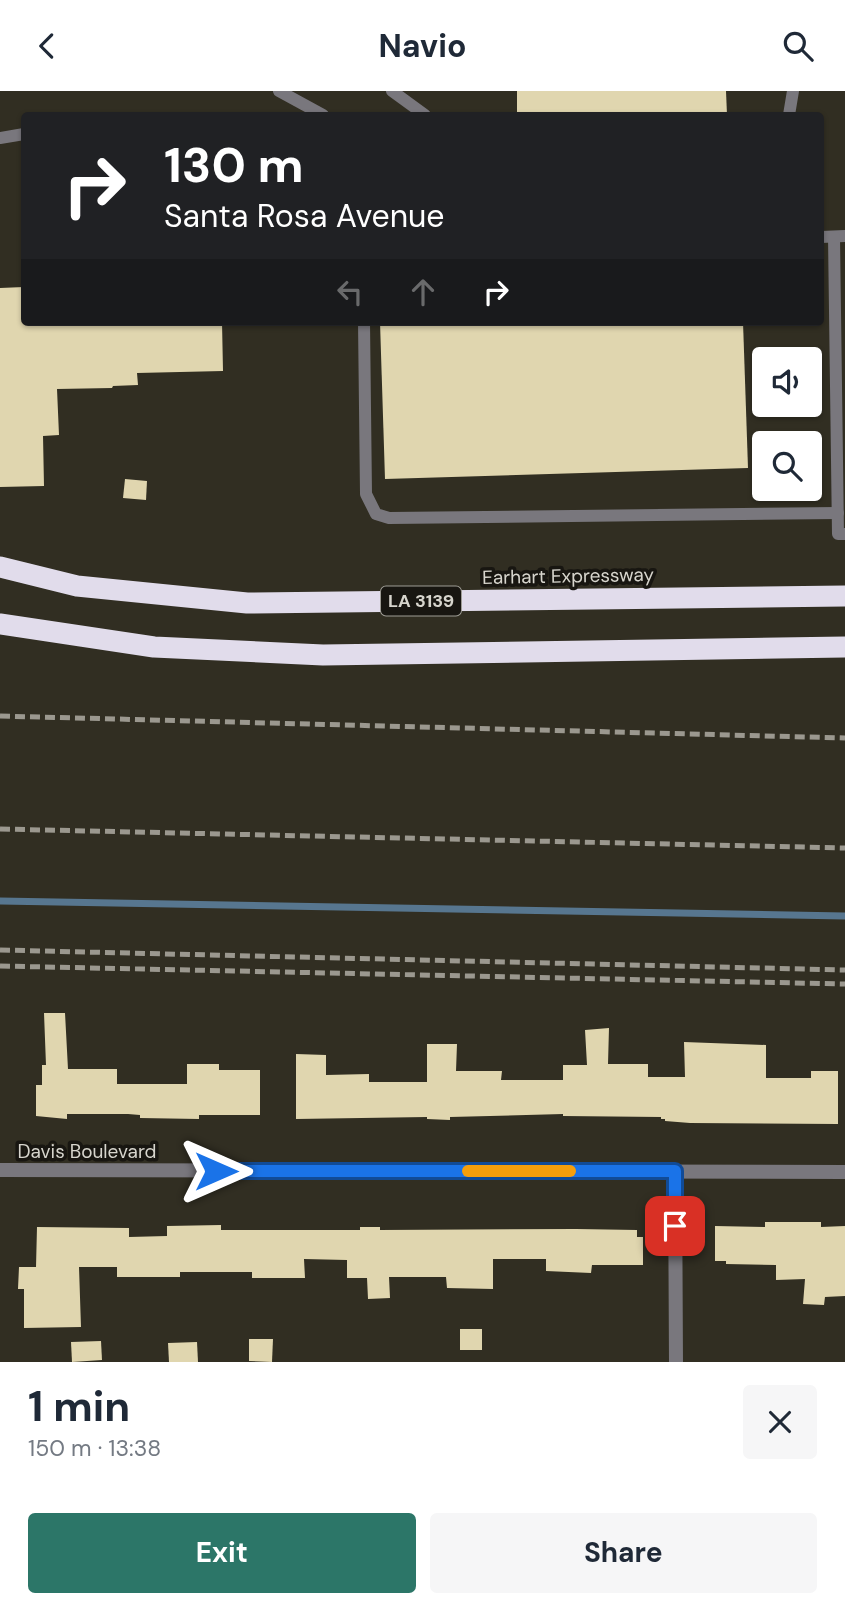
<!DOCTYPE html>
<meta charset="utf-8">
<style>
:root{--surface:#fff;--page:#f6f6f7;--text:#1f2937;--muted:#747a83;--accent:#2c7668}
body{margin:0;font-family:"DM Sans",sans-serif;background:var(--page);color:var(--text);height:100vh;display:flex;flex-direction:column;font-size:26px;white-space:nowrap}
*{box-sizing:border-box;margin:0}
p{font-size:23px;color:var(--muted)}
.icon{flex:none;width:38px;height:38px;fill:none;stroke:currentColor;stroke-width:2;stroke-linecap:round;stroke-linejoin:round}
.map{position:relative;height:1271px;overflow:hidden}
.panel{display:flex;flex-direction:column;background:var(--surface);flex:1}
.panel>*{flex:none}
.guide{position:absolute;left:21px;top:21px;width:803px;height:214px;border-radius:7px;box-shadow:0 2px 5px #0004;background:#202124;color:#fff;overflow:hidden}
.tools{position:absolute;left:752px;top:256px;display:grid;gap:14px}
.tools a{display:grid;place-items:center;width:70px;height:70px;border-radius:7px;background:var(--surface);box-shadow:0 2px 5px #0004;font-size:35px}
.pin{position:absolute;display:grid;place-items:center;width:60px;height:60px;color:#fff;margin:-30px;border-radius:14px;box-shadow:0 4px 10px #0006}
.me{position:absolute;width:77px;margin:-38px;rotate:90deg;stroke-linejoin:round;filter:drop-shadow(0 0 5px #0008)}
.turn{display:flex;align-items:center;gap:24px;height:147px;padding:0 28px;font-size:32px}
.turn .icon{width:91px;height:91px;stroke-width:2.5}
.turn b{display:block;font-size:49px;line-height:60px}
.lanes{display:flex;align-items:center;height:66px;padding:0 28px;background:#0003;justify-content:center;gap:35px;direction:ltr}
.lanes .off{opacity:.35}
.round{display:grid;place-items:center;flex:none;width:74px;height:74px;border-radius:7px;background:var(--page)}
.head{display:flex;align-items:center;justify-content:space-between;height:119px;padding:0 28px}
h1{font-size:42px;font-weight:700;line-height:52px}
.action{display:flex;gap:14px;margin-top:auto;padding:14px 28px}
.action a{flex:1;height:80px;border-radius:7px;background:var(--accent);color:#fff;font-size:28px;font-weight:700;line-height:80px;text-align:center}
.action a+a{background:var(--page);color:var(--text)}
header{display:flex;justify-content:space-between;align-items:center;height:91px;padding:0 28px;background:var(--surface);font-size:32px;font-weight:700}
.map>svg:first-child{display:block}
</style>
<header><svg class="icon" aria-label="back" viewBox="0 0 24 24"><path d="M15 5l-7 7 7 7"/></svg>Navio<svg class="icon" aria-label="search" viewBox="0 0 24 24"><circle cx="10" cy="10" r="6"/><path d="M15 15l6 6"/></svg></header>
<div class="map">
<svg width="845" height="1271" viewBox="0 0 845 1271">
<rect width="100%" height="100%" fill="#312e22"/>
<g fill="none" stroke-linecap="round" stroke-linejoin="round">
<!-- stream -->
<polyline stroke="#57768f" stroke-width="7" points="0,810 845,825"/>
</g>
<!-- building -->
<g fill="#e0d6af">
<polygon points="517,0 726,0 727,24 517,24"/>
<polygon points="24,196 24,231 222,231 223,280 137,282 138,294 113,295 112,297 57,298 59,344 43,345 44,395 0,396 0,197"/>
<polygon points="380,231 743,231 748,377 385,388"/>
<polygon points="125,388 147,390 146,409 123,407"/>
<polygon points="44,922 65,922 68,978 117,978 117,993 187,993 187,973 219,973 219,979 260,979 260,1024 199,1024 199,1028 140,1027 140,1024 128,1023 67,1023 67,1028 36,1025 36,994 42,994 42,974 46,974"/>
<polygon points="609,937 608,973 648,973 648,986 685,986 684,951 766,954 766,987 811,987 811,980 838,980 838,1033 690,1032 665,1030 665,1028 661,1028 661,1026 563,1025 563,1023 450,1026 450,1029 427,1028 427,1026 296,1028 296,963 326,964 326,984 369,983 369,991 427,991 427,953 457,953 456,980 502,980 501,989 563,989 563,974 587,974 585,939"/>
<polygon points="765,1131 821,1131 821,1136 845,1135 845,1205 825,1206 824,1214 803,1213 805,1188 776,1189 776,1174 726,1173 726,1170 715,1170 715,1135 765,1136"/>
<polygon points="221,1134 221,1139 360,1139 360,1136 380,1136 380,1139 576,1138 637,1139 637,1146 643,1146 643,1174 592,1174 591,1182 546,1180 546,1168 493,1168 493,1198 447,1197 446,1186 389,1186 390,1207 368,1208 367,1187 347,1187 347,1169 304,1168 305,1187 252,1187 252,1181 180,1181 180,1186 117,1186 117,1176 79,1176 81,1236 24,1237 24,1198 18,1198 19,1176 36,1176 37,1136 129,1137 129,1146 167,1145 167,1135"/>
<rect x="460" y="1238" width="22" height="21"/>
<polygon points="249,1248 273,1248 272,1271 249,1270"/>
<polygon points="101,1250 102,1269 72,1271 71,1251"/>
<polygon points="197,1251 198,1271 169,1271 168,1252"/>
</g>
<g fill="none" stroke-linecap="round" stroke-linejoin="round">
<!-- lane -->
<g stroke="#79777d" stroke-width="12">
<polyline points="279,0 323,24"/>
<polyline points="392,0 425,24"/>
<polyline points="789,24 793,0"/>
<polyline points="0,47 24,43"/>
<polyline points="821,146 845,145"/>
<polyline points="834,146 838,443 845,443"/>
<polyline points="364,231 366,403 376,423 389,427 838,422"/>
</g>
<!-- street -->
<g stroke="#79777d" stroke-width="14">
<polyline points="0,1079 845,1081"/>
<polyline points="675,1080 676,1271"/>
</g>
<!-- highway -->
<g stroke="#e1dceb" stroke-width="21">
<polyline points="0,476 77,495 247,512 845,505"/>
<polyline points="0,533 154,556 323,564 845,556"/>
</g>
<!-- rail -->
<g stroke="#9b988f" stroke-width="5" stroke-dasharray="10 5" stroke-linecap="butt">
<polyline points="0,625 845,647"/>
<polyline points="0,738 845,757"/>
<polyline points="0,859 845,879"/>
<polyline points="0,875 845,893"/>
</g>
</g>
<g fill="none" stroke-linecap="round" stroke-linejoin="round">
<defs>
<polyline id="route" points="216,1080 675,1080 675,1135"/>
</defs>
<!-- route casing -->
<use href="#route" stroke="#114b97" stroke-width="18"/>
<!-- route -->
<use href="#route" stroke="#1a73e8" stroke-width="12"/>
<!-- slow -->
<polyline stroke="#f59e0b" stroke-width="12" points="468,1080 570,1080"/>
</g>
<g text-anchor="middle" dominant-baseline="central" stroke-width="7" stroke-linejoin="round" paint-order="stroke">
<!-- shield labels -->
<rect fill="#181611" stroke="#9e9c95" stroke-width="2" x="381" y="495.5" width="80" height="29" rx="5"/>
<g font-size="18" font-weight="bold" fill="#d7d5cd">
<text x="421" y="510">LA 3139</text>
</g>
<!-- street labels -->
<g font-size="19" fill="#d7d5cd" stroke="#181611">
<text transform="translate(568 485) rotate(-1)">Earhart Expressway</text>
<text x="87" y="1060">Davis Boulevard</text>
</g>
</g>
</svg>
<div class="tools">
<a><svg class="icon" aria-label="sound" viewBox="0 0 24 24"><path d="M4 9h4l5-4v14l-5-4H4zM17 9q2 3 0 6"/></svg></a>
<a><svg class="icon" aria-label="search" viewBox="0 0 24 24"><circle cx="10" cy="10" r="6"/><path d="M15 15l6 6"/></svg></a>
</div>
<div class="pin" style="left:675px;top:1135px;background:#d93025"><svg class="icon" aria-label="arrive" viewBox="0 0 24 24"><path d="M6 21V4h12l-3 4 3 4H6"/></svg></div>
<svg class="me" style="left:216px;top:1080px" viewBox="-20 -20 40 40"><path d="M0-17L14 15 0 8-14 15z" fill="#1a73e8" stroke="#fff" stroke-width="4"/></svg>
<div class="guide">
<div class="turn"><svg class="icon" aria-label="right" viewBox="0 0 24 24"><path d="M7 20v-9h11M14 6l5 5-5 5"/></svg><div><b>130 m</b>Santa Rosa Avenue</div></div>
<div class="lanes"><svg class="icon off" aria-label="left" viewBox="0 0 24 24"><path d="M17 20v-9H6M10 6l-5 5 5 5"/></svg><svg class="icon off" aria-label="ahead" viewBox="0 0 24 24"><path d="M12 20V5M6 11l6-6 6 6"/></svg><svg class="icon" aria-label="right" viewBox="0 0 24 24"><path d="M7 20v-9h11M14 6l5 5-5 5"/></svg></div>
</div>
</div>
<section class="panel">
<div class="head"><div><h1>1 min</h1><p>150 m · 13:38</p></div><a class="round"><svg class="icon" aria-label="close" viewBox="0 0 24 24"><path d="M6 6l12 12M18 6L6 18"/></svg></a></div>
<div class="action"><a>Exit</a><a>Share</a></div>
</section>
